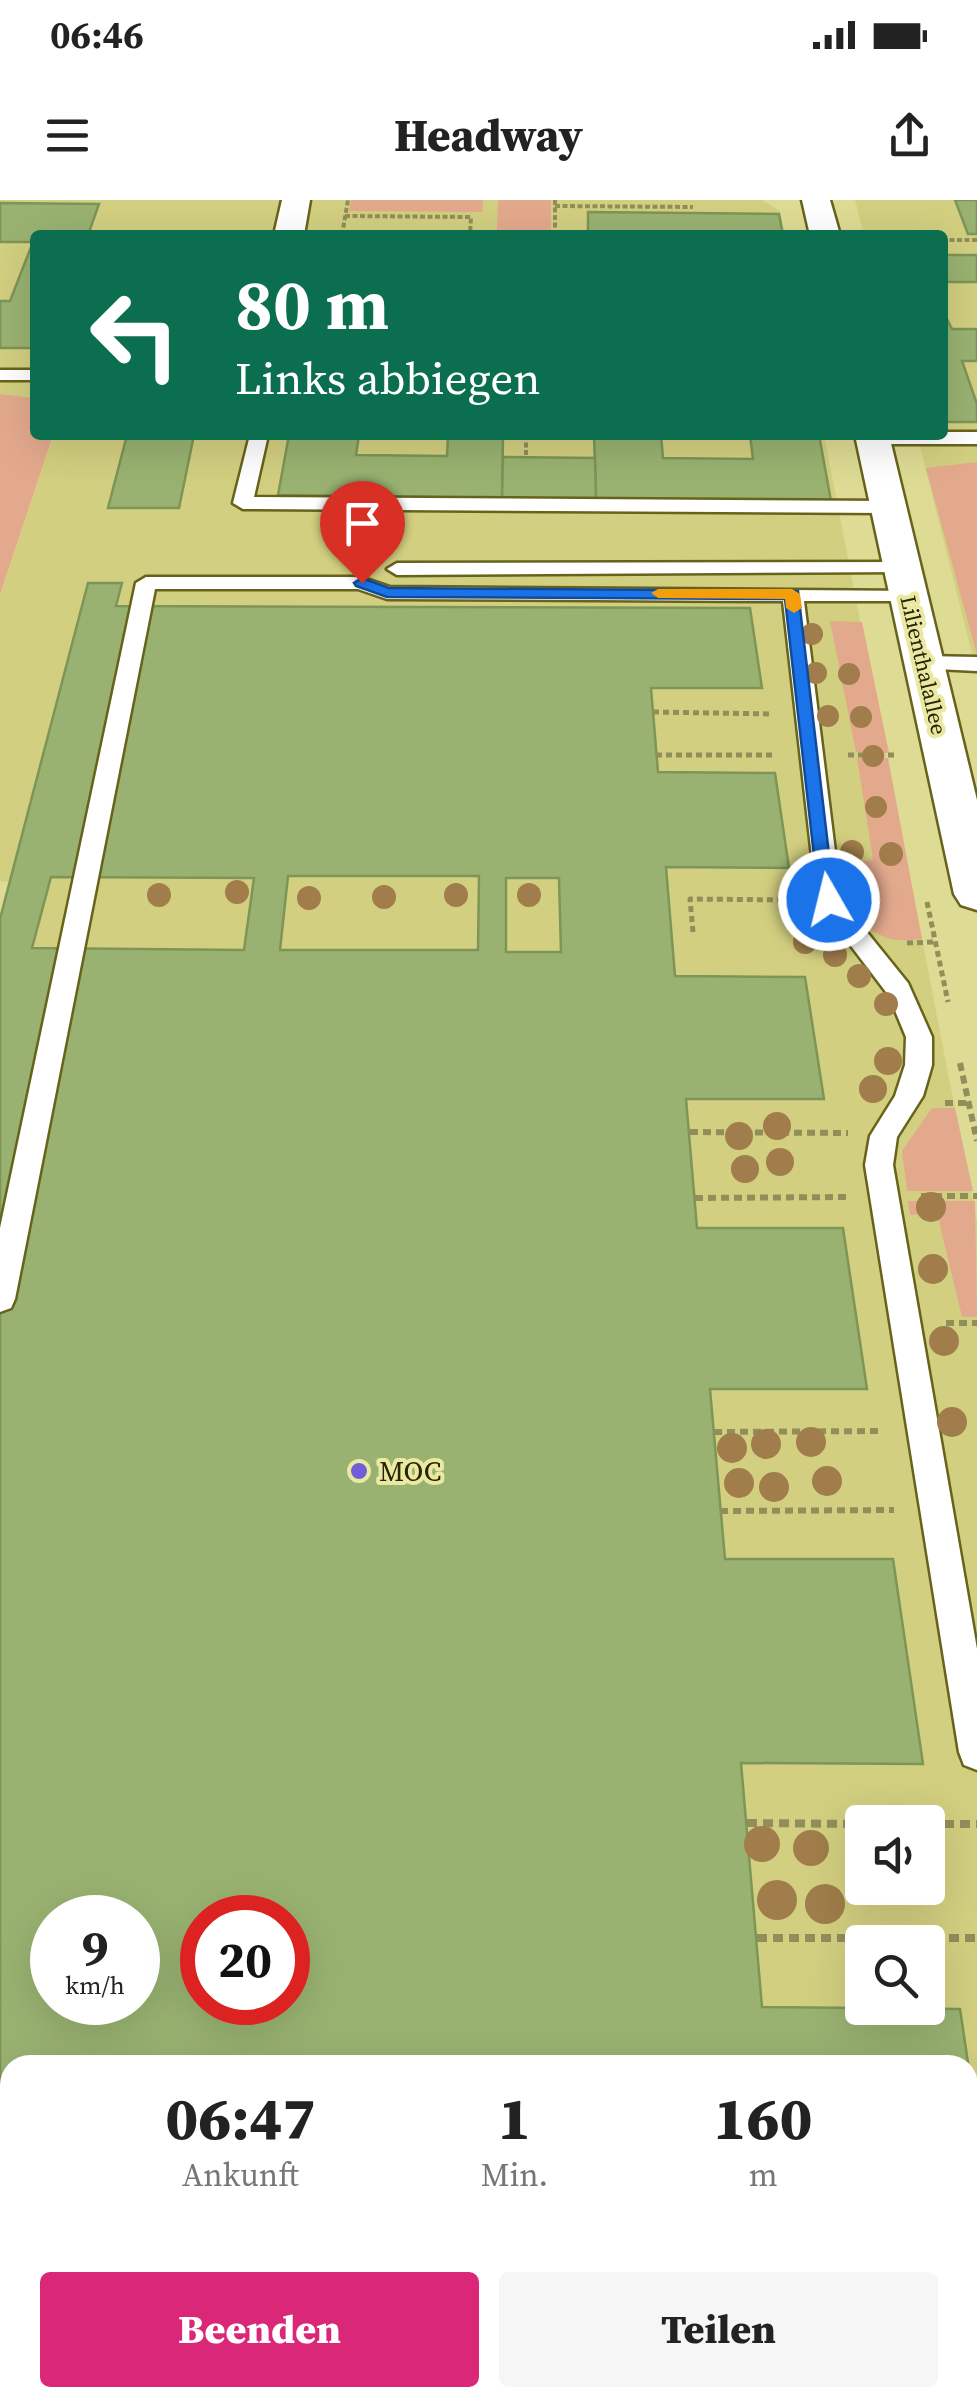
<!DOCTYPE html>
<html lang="de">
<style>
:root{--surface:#fff;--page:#f6f6f6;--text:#222;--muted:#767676;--accent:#db2777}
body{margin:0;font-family:"Source Serif 4",serif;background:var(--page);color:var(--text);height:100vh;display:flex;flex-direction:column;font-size:38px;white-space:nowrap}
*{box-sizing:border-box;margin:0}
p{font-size:32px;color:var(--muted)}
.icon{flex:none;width:55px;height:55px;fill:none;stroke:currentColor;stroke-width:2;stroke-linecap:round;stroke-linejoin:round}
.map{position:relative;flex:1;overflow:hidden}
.details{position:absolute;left:0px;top:1855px;width:978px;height:352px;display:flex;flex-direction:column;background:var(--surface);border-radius:30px 30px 0 0;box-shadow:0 10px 40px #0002}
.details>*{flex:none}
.banner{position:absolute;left:30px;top:30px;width:918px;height:210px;border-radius:10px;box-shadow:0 10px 40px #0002;background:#0b6e4f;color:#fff;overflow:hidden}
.tools{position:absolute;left:845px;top:1605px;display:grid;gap:20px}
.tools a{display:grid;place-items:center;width:100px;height:100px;border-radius:10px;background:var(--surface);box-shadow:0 10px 40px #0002;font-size:50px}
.speed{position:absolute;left:30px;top:1695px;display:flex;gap:20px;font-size:50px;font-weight:700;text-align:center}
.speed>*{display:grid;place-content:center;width:130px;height:130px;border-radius:50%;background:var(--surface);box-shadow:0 10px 40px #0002;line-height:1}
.speed small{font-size:25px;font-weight:400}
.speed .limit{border:15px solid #d22;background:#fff;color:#111}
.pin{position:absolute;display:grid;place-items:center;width:85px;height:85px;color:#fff;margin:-102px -42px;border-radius:50% 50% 50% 0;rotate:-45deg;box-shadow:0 0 10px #0007}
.pin .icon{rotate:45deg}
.me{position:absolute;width:110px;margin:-55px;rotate:352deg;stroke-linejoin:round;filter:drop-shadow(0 0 8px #0008)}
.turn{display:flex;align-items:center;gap:35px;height:210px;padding:0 40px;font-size:45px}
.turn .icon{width:130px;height:130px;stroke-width:2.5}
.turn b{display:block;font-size:70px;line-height:85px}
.eta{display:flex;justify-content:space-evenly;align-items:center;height:170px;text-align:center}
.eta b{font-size:60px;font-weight:800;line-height:70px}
.primary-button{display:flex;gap:20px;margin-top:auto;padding:20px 40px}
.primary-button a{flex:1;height:115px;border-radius:10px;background:var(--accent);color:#fff;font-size:40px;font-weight:800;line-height:115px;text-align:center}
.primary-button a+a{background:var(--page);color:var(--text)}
.status{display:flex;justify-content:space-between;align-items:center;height:70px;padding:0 50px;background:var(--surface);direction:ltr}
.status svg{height:28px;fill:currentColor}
header{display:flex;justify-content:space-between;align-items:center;height:130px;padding:0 40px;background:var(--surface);font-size:45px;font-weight:800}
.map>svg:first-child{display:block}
</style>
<div class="status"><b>06:46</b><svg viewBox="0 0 49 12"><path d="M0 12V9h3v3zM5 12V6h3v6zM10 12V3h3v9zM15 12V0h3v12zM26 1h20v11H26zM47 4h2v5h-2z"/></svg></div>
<header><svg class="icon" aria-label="menu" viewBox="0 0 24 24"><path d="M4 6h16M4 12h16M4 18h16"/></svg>Headway<svg class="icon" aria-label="share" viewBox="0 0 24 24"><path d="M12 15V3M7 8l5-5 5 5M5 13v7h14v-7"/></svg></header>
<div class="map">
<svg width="977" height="2207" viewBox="0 0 977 2207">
<rect width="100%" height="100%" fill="#dedb94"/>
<!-- built -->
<g fill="#d3cf80" fill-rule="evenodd">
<polygon points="0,0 762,0 780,11 785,35 35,35 35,198 0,194"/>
<polygon points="855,0 977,0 977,473 917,235 942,235 942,35 864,35"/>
<path d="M53,235H824L977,1022V2207H0V719L10,682L0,681V394ZM862,1622H928V1688H862ZM52,1718H138V1802H52ZM202,1718H288V1802H202ZM862,1742H928V1808H862ZM10,1865H968V2198H10Z"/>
</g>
<!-- green -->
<g fill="#e3a98d">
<polygon points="351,0 483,0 482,12 349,11"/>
<polygon points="498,0 551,0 551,31 497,30"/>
<polygon points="0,194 35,198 35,235 53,235 0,394"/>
<polygon points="977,262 977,455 926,268"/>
<polygon points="830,421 862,422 889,553 856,552"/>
<path d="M857,558H888L922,739C913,739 900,742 891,739C861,732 839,692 844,664L873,660Z"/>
<polygon points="932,908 955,908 973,991 907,991 902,951"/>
<polygon points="908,1001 975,1001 977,1117 962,1117 937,1013 910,1015"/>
</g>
<!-- building -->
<g fill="#99b271" stroke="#7d9556" stroke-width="2.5" fill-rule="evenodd">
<polygon points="955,0 977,0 977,34 968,34"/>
<polygon points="0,3 99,4 88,35 35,35 35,148 0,148 0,101 10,101 33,42 0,42"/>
<polygon points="588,12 779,14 783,35 588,35"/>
<rect x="942" y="55" width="35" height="27"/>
<polygon points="942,109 952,129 977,129 977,161 962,161 977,204 977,222 942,222"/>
<polygon points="127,235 194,235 179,308 108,308"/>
<polygon points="289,235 359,235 356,255 447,256 448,235 503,235 502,298 278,295"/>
<polygon points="594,235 661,235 663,258 753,259 750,235 819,235 831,301 596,299"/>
<polygon points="503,257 595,258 596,299 502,298"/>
<path d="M88,383H122L116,406L750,408L762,488H651L658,572L775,573L789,668L666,667L675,776L805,777L824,899H686L697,1028H843L867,1189H710L725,1359H893L923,1564L741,1563L762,1807L960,1809L977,1923V2099H968V1865H10V2093H0V719ZM288,676H479L478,750H280ZM51,677L254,678L244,750L32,748ZM506,678H559L561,752H506ZM52,1718H138V1802H52ZM202,1718H288V1802H202Z"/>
</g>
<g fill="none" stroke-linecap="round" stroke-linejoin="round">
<defs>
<g id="service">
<rect x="0" y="170" width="35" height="10"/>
<polygon points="942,232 977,232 977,244 872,244 863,238"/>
<polygon points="250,235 268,235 254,297 888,301 898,307 888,313 243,309 233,303"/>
<polygon points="902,362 909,364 909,372 397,375 387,369 397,363"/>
<polygon points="146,377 361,377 390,387 916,391 916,399 909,401 804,401 841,700 908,783 932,837 932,865 923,896 897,937 893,965 977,1449 977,1570 964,1565 959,1552 865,965 870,936 895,896 905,865 906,837 889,796 817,701 783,401 387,399 358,389 155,389 15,1099 11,1108 0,1112 0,1028 136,383"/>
<polygon points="924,456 977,457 977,471 916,468 913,463"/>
<rect x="968" y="2143" width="9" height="44"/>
<polygon points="195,2198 248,2198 244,2207 191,2207"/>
</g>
<g id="minor">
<polygon points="282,0 310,0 304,35 274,35"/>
<polygon points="802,0 830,0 840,35 810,35"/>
<polygon points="855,235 889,235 977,600 977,710 961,705 954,694"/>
</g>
</defs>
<!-- service casing -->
<use href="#service" stroke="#67631b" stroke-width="5"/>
<!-- minor casing -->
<use href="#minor" stroke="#67631b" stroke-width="5"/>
<!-- path-far3 -->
<g stroke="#918e59" stroke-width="4" stroke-dasharray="5 2.5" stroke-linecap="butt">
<polyline points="555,0 555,35"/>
<polyline points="555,6 693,7"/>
<polyline points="345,16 471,17 470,35"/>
<polyline points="342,35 348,0"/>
<polyline points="942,40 977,40"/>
<polyline points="526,235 526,257"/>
</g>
<!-- path-far2 -->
<g stroke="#918e59" stroke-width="5" stroke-dasharray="6 4" stroke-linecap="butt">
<polyline points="653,512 772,514"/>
<polyline points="656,555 775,555"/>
<polyline points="848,555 896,555"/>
<polyline points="927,702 948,802"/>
<polyline points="693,732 690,699 792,700"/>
<polyline points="907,743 935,742"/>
</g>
<!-- path-far1 -->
<g stroke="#918e59" stroke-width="6" stroke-dasharray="8 5" stroke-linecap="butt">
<polyline points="960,863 977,941"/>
<polyline points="945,903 969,903"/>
<polyline points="690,932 848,933"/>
<polyline points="921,996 977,996"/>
<polyline points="695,998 848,997"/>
<polyline points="946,1123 977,1123"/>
<polyline points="714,1232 883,1231"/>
<polyline points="720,1311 894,1310"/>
</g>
<!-- path -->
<g stroke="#918e59" stroke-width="8" stroke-dasharray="10 6" stroke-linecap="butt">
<polyline points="747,1623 862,1624"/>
<polyline points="928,1624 977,1624"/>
<polyline points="757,1738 977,1738"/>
</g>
<!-- service -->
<use href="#service" fill="#fff" fill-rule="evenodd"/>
<!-- minor -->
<use href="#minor" fill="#fff" fill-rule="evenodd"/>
</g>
<!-- trees -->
<g fill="#a07d4a">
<circle cx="812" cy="434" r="11"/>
<circle cx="816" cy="473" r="11"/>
<circle cx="849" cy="474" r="11"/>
<circle cx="828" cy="516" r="11"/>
<circle cx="861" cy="517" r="11"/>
<circle cx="873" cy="556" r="11"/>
<circle cx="876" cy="607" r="11"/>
<circle cx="852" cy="652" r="12"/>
<circle cx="891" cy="654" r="12"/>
<circle cx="237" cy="692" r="12"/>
<circle cx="159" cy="695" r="12"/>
<circle cx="456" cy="695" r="12"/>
<circle cx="529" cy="695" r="12"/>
<circle cx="384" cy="697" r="12"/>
<circle cx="309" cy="698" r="12"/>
<circle cx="805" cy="742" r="12"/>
<circle cx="835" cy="755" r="12"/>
<circle cx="859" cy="776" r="12"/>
<circle cx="886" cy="804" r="12"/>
<circle cx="888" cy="861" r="14"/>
<circle cx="873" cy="889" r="14"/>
<circle cx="777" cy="926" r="14"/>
<circle cx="739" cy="936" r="14"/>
<circle cx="780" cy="962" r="14"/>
<circle cx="745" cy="969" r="14"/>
<circle cx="931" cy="1007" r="15"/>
<circle cx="933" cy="1069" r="15"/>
<circle cx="944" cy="1141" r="15"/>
<circle cx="952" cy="1222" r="15"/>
<circle cx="811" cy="1242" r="15"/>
<circle cx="766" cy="1244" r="15"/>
<circle cx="732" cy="1248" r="15"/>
<circle cx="827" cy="1281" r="15"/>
<circle cx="739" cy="1283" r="15"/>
<circle cx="774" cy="1287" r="15"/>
<circle cx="762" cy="1644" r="18"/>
<circle cx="811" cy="1648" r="18"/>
<circle cx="777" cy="1700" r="20"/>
<circle cx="825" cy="1704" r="20"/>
</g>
<!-- route -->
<polygon fill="#1a73e8" stroke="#114b97" stroke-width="2.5" points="362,378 389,388 798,391 835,705 822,705 819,700 785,399 387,397 356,386 354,383"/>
<!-- slow -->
<polygon fill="#f59e0b" points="792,389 800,394 802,408 794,413 786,408 785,399 658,398 651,393 658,389"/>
<!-- markers -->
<circle fill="#705ed8" stroke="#ebe8a1" stroke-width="4" cx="359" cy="1271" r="10"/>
<g text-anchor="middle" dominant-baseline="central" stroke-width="8" stroke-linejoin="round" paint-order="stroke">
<!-- far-street labels -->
<g font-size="22" fill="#272508" stroke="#ebe8a1">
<text transform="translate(924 465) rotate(77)">Lilienthalallee</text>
</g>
<!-- poi labels -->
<g font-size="28" fill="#272508" stroke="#ebe8a1" text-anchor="start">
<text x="379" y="1271">MOC</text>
</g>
</g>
</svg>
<div class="tools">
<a><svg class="icon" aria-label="sound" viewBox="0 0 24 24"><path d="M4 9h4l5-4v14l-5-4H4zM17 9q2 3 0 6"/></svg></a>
<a><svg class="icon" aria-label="search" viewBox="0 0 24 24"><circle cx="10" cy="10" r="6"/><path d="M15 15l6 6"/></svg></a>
</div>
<div class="speed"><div>9<small>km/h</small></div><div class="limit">20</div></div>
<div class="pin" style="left:362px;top:383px;background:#d93025"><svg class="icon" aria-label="arrive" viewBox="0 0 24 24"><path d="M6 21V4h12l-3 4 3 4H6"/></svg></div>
<svg class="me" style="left:829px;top:700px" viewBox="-20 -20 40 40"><circle r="17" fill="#1a73e8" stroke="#fff" stroke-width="3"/><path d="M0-11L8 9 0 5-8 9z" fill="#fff"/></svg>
<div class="banner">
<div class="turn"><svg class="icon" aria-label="left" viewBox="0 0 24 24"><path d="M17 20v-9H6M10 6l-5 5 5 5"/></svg><div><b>80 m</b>Links abbiegen</div></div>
</div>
<section class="details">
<div class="eta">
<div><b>06:47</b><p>Ankunft</p></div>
<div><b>1</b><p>Min.</p></div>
<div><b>160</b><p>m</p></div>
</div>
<div class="primary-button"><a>Beenden</a><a>Teilen</a></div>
</section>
</div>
